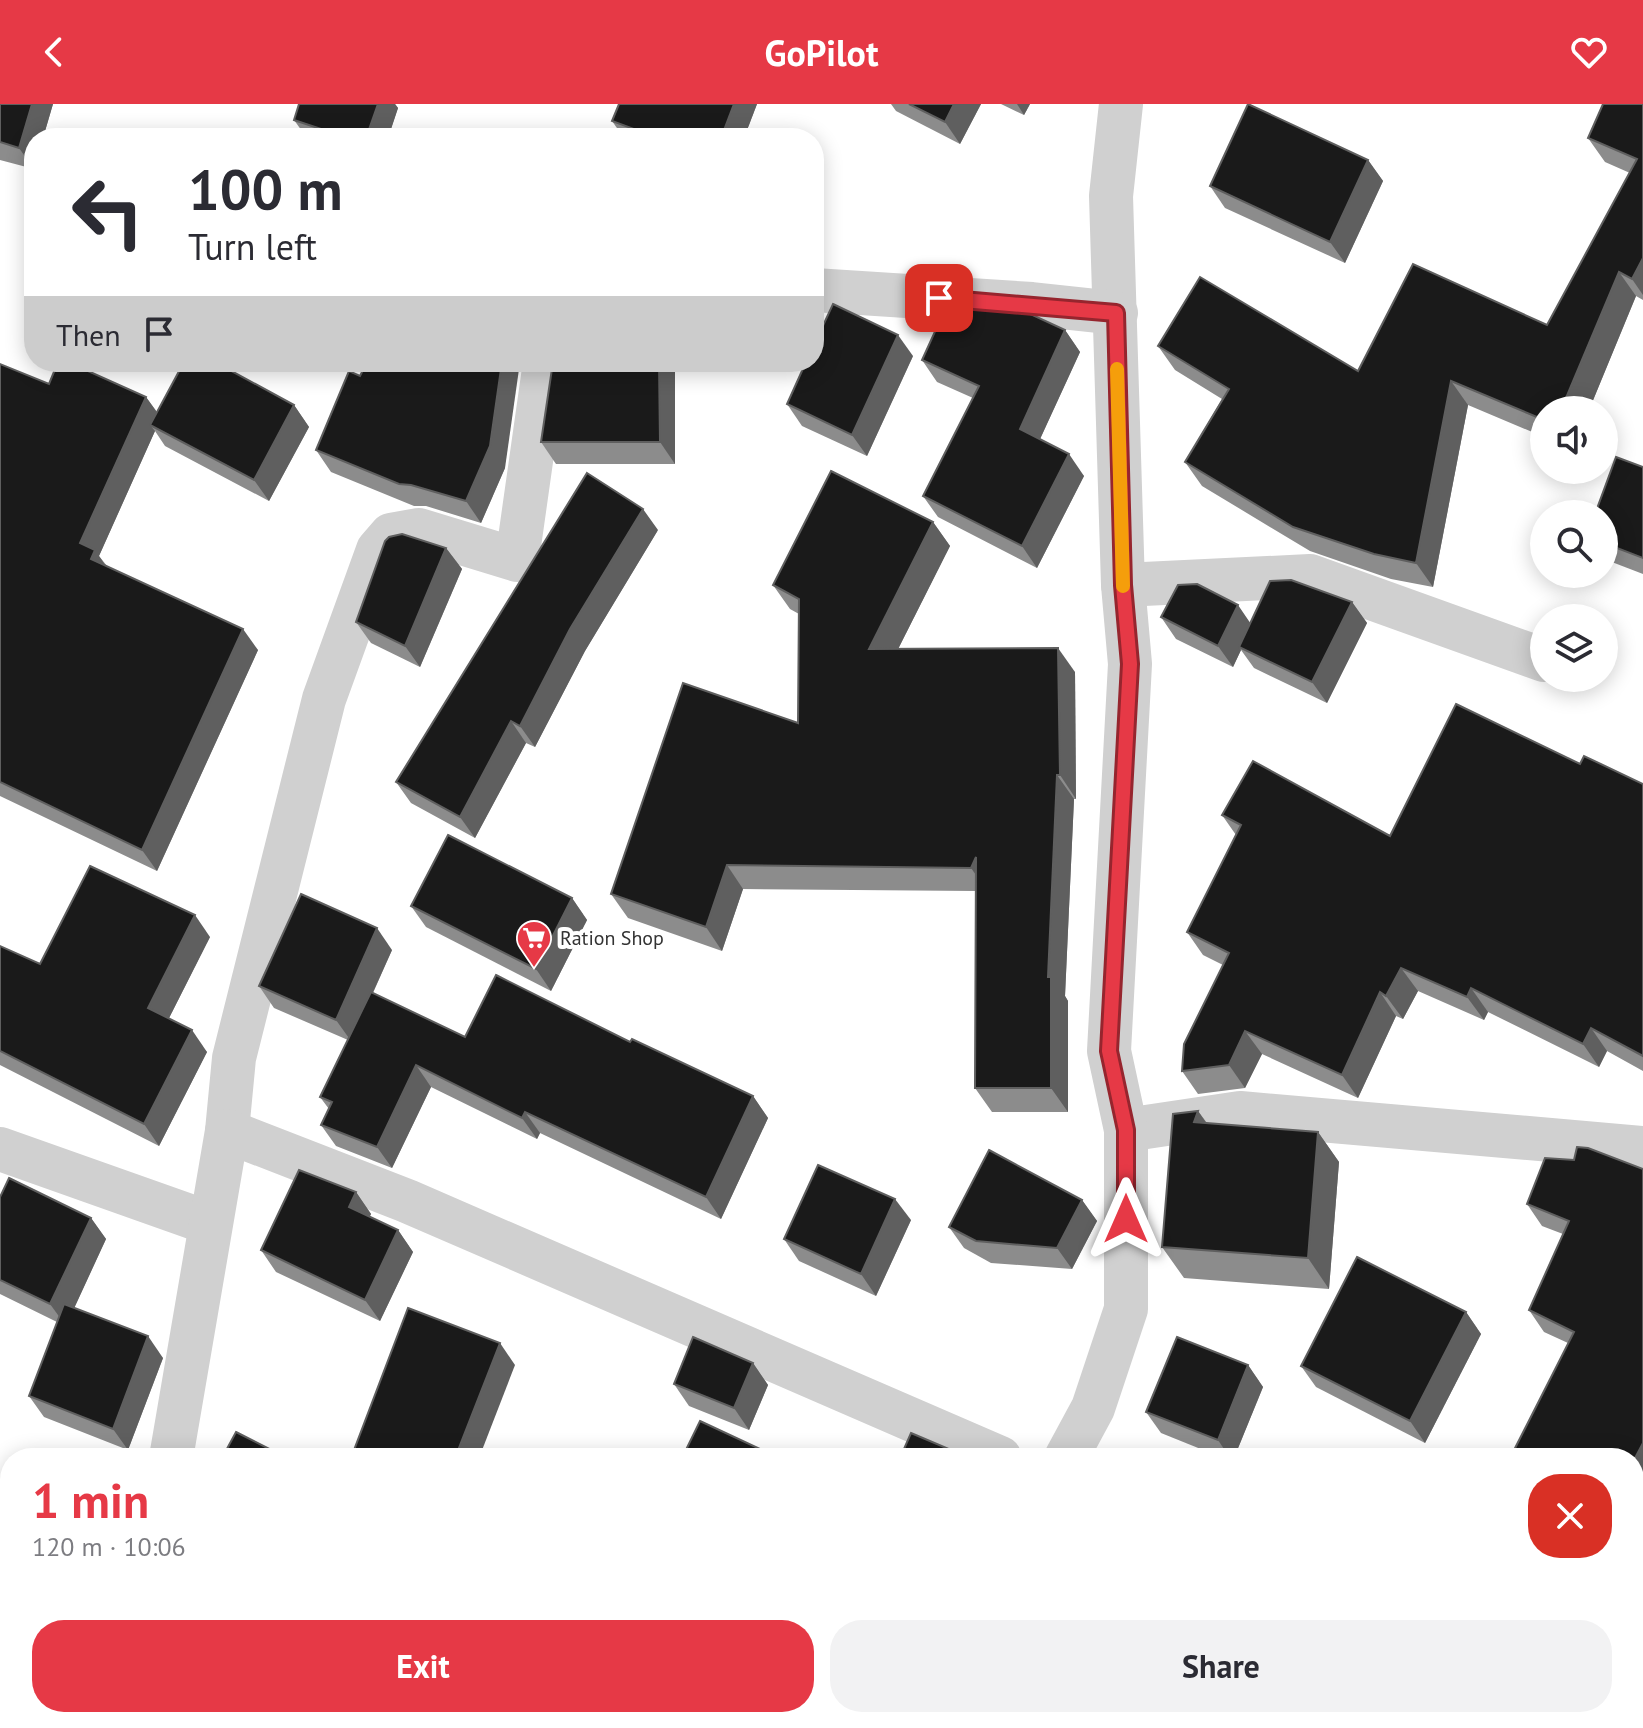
<!DOCTYPE html>
<meta charset="utf-8">
<style>
:root{--surface:#fff;--page:#f2f2f3;--text:#2b2b33;--muted:#7c7c81;--accent:#e63946}
body{margin:0;font-family:"PT Sans",sans-serif;background:var(--page);color:var(--text);height:100vh;display:flex;flex-direction:column;font-size:30px;white-space:nowrap}
*{box-sizing:border-box;margin:0}
p{font-size:26px;color:var(--muted)}
.icon{flex:none;width:44px;height:44px;fill:none;stroke:currentColor;stroke-width:2;stroke-linecap:round;stroke-linejoin:round}
.map{position:relative;flex:1;overflow:hidden}
.panel{position:absolute;left:0px;top:1344px;width:1644px;height:280px;display:flex;flex-direction:column;background:var(--surface);border-radius:32px 32px 0 0;box-shadow:0 4px 20px #0003}
.panel>*{flex:none}
.banner{position:absolute;left:24px;top:24px;width:800px;height:244px;border-radius:32px;box-shadow:0 4px 20px #0003;background:#fff;color:var(--text);overflow:hidden}
.buttons{position:absolute;left:1530px;top:292px;display:grid;gap:16px}
.buttons a{display:grid;place-items:center;width:88px;height:88px;border-radius:50%;background:var(--surface);box-shadow:0 4px 20px #0003;font-size:40px}
.pin{position:absolute;display:grid;place-items:center;width:68px;height:68px;color:#fff;margin:-34px;border-radius:16px;box-shadow:0 4px 12px #0006}
.me{position:absolute;width:88px;margin:-44px;rotate:0deg;stroke-linejoin:round;filter:drop-shadow(0 0 6px #0008)}
.turn{display:flex;align-items:center;gap:28px;height:168px;padding:0 32px;font-size:36px}
.turn .icon{width:104px;height:104px;stroke-width:2.5}
.turn b{display:block;font-size:56px;line-height:68px}
.then{display:flex;align-items:center;height:76px;padding:0 32px;background:#0003;gap:16px;font-size:30px}
.round{display:grid;place-items:center;flex:none;width:84px;height:84px;border-radius:32px;background:var(--page)}
.head{display:flex;align-items:center;justify-content:space-between;height:136px;padding:0 32px}
h1{font-size:48px;font-weight:700;line-height:60px;color:var(--accent)}
.button{display:flex;gap:16px;margin-top:auto;padding:16px 32px}
.button a{flex:1;height:92px;border-radius:32px;background:var(--accent);color:#fff;font-size:32px;font-weight:700;line-height:92px;text-align:center}
.button a+a{background:var(--page);color:var(--text)}
header{display:flex;justify-content:space-between;align-items:center;height:104px;padding:0 32px;background:var(--accent);color:#fff;font-size:36px;font-weight:700}
.map>svg:first-child{display:block}
</style>
<header><svg class="icon" aria-label="back" viewBox="0 0 24 24"><path d="M15 5l-7 7 7 7"/></svg>GoPilot<svg class="icon" aria-label="heart" viewBox="0 0 24 24"><path d="M12 20l-8-8c-3-5 5-10 8-4 3-6 11-1 8 4z"/></svg></header>
<div class="map">
<svg width="1643" height="1624" viewBox="0 0 1643 1624">
<rect width="100%" height="100%" fill="#fff"/>
<g fill="none" stroke-linecap="round" stroke-linejoin="round">
<!-- minor -->
<g stroke="#d0d0d0" stroke-width="44">
<polyline points="1121,0 1111,92 1123,481 1130,560 1109,947 1126,1026 1240,1009 1643,1044"/>
<polyline points="814,186 1032,200 1116,209"/>
<polyline points="1123,481 1310,472 1544,556"/>
<polyline points="227,1027 234,954 324,595 378,446 391,431 419,426 517,456 545,258"/>
<polyline points="0,1045 209,1119"/>
<polyline points="171,1354 227,1027 407,1097 1000,1354"/>
<polyline points="1066,1354 1093,1304 1126,1205 1126,1026"/>
<polyline points="128,1624 130,1614"/>
<polyline points="972,1624 975,1614"/>
</g>
</g>
<!-- wall -->
<g fill="#8c8c8c">
<polygon points="0,0 53,0 43,34 34,34 34,65 0,56"/>
<polygon points="299,0 395,0 398,4 388,34 307,34 294,16"/>
<polygon points="757,0 744,34 624,34 612,17"/>
<polygon points="891,0 981,0 960,40 896,7"/>
<polygon points="1001,0 1030,0 1024,11"/>
<polygon points="1643,0 1643,196 1636,192 1589,306 1544,306 1544,333 1468,301 1433,483 1391,475 1310,447 1202,382 1185,358 1222,295 1175,266 1158,242 1358,267 1547,221 1630,69 1605,58 1588,34"/>
<polygon points="1368,56 1383,77 1345,159 1225,104 1210,82"/>
<polygon points="1065,226 1080,248 1040,335 1084,372 1037,464 938,413 923,392 973,294 937,278 922,256"/>
<polygon points="913,252 867,352 802,322 787,300"/>
<polygon points="675,258 675,360 556,360 541,338"/>
<polygon points="0,260 49,280 146,293 157,308 294,301 309,323 269,397 165,342 155,327 99,452 107,462 258,546 157,767 0,692"/>
<polygon points="360,272 505,364 481,419 426,402 414,402 331,368 316,346"/>
<polygon points="1643,363 1643,470 1604,455 1604,410"/>
<polygon points="933,418 950,442 898,545 1075,568 1076,695 1074,695 1065,892 1068,897 1068,1008 992,1008 975,984 976,787 743,785 722,847 628,814 611,790 798,619 799,510 790,505 773,481"/>
<polygon points="658,426 585,547 535,643 526,639 475,734 411,699 396,678"/>
<polygon points="446,444 462,465 420,563 371,539 356,518"/>
<polygon points="1352,498 1367,519 1327,599 1254,564 1241,546 1233,563 1176,535 1161,513 1250,519"/>
<polygon points="1580,660 1643,680 1643,967 1607,947 1599,963 1488,908 1484,916 1418,887 1403,915 1396,912 1358,994 1262,950 1245,984 1198,990 1182,967 1223,861 1203,851 1187,828 1236,731 1222,711 1390,732"/>
<polygon points="572,794 587,816 551,887 426,823 411,802"/>
<polygon points="210,833 169,914 207,948 159,1042 0,961 0,842 40,860"/>
<polygon points="392,846 373,889 465,933 630,938 753,992 768,1014 721,1115 540,1029 537,1035 431,983 392,1064 336,1042 321,1021 329,1005 320,993 348,936 274,904 259,882"/>
<polygon points="1198,1007 1207,1019 1318,1028 1339,1058 1329,1185 1184,1174 1162,1143"/>
<polygon points="1574,1056 1643,1390 1568,1239 1544,1228 1529,1206 1563,1130 1542,1122 1527,1100"/>
<polygon points="356,1088 371,1110 369,1113 398,1126 413,1148 380,1217 276,1168 261,1146"/>
<polygon points="0,1093 91,1114 106,1135 74,1204 163,1254 128,1346 44,1313 29,1292 57,1218 0,1190"/>
<polygon points="1082,1096 1097,1117 1072,1165 991,1159 964,1144 949,1123"/>
<polygon points="911,1116 876,1192 799,1157 784,1135"/>
<polygon points="1466,1208 1481,1230 1425,1339 1316,1283 1301,1262"/>
<polygon points="753,1259 768,1281 749,1326 689,1302 674,1280"/>
<polygon points="1248,1261 1263,1283 1234,1354 1223,1354 1161,1329 1146,1308"/>
<polygon points="230,1614 274,1614 270,1624 251,1624"/>
<polygon points="665,1614 754,1614 749,1624 685,1624 667,1616"/>
<polygon points="850,1614 905,1614 901,1624 874,1624"/>
</g>
<!-- shaded-wall -->
<g fill="#5f5f5f">
<polygon points="32,0 53,0 43,34 34,34 34,65 19,44"/>
<polygon points="378,0 395,0 398,4 388,34 366,34"/>
<polygon points="734,0 757,0 744,34 721,34"/>
<polygon points="954,0 981,0 960,40 945,18"/>
<polygon points="1017,0 1030,0 1024,11"/>
<polygon points="1368,56 1383,77 1345,159 1330,138"/>
<polygon points="1643,154 1643,191 1632,175"/>
<polygon points="1619,168 1636,192 1589,306 1561,306"/>
<polygon points="1065,226 1080,248 1035,346 1020,325"/>
<polygon points="898,231 913,252 867,352 852,331"/>
<polygon points="502,258 520,258 505,364 481,419 466,397"/>
<polygon points="659,258 675,258 675,360 660,338"/>
<polygon points="1451,277 1468,301 1433,483 1416,459"/>
<polygon points="146,293 161,314 150,321 155,327 99,452 110,468 106,477 80,439"/>
<polygon points="294,301 309,323 269,397 254,376"/>
<polygon points="1069,350 1084,372 1037,464 1022,442"/>
<polygon points="643,405 658,426 585,547 535,643 520,622 570,525"/>
<polygon points="933,418 950,442 886,569 869,545"/>
<polygon points="446,444 462,465 420,563 405,542"/>
<polygon points="1352,498 1367,519 1327,599 1312,578"/>
<polygon points="1238,501 1253,523 1239,543 1241,546 1233,563 1218,542"/>
<polygon points="243,525 258,546 157,767 142,746"/>
<polygon points="1058,544 1075,568 1076,695 1060,671"/>
<polygon points="511,617 526,639 475,734 460,713"/>
<polygon points="1057,671 1074,695 1065,892 1068,897 1068,1008 1051,984 1048,873"/>
<polygon points="976,753 988,788 971,764"/>
<polygon points="727,761 743,785 722,847 706,823"/>
<polygon points="572,794 587,816 551,887 536,865"/>
<polygon points="195,811 210,833 163,926 148,904"/>
<polygon points="377,824 392,846 351,937 336,916"/>
<polygon points="1401,864 1418,887 1403,915 1386,892"/>
<polygon points="1471,884 1488,908 1484,916 1467,893"/>
<polygon points="1380,888 1396,912 1358,994 1342,971"/>
<polygon points="1591,924 1607,947 1599,963 1583,940"/>
<polygon points="192,926 207,948 159,1042 144,1020"/>
<polygon points="1245,927 1262,950 1245,984 1229,961"/>
<polygon points="416,961 431,983 392,1064 377,1043"/>
<polygon points="753,992 768,1014 721,1115 706,1093"/>
<polygon points="1198,1007 1219,1037 1194,1018"/>
<polygon points="525,1008 540,1029 537,1035 522,1014"/>
<polygon points="1318,1028 1339,1058 1329,1185 1308,1154"/>
<polygon points="356,1088 371,1110 364,1124 349,1103"/>
<polygon points="895,1095 911,1116 876,1192 861,1170"/>
<polygon points="1082,1096 1097,1117 1072,1165 1057,1144"/>
<polygon points="91,1114 106,1135 66,1222 50,1200"/>
<polygon points="398,1126 413,1148 380,1217 365,1196"/>
<polygon points="1466,1208 1481,1230 1425,1339 1410,1317"/>
<polygon points="148,1232 163,1254 128,1346 113,1325"/>
<polygon points="500,1239 515,1261 479,1354 455,1354"/>
<polygon points="753,1259 768,1281 749,1326 734,1304"/>
<polygon points="1248,1261 1263,1283 1234,1354 1230,1354 1218,1336"/>
<polygon points="1643,1339 1643,1390 1634,1407 1634,1356"/>
<polygon points="11,1614 37,1614 31,1624 5,1624"/>
<polygon points="254,1614 274,1614 270,1624 261,1624"/>
<polygon points="425,1614 449,1614 445,1624 421,1624"/>
<polygon points="730,1614 754,1614 749,1624 726,1624"/>
<polygon points="884,1614 905,1614 901,1624 891,1624"/>
<polygon points="1590,1614 1617,1614 1612,1624 1584,1624"/>
</g>
<!-- building -->
<g fill="#1a1a1a" stroke="#5f5f5f" stroke-width="2">
<polygon points="0,0 32,0 19,44 0,38"/>
<polygon points="299,0 378,0 366,34 348,34 294,16"/>
<polygon points="619,0 734,0 721,34 658,34 612,17"/>
<polygon points="909,0 954,0 945,18"/>
<polygon points="1248,0 1368,56 1330,138 1210,82"/>
<polygon points="1603,0 1643,0 1643,154 1632,175 1619,168 1561,306 1544,306 1544,316 1451,277 1416,459 1374,450 1293,423 1185,358 1229,285 1158,242 1200,173 1358,267 1413,160 1547,221 1637,55 1588,34"/>
<polygon points="948,199 1015,203 1065,226 1020,325 1069,350 1022,442 923,392 979,282 922,256"/>
<polygon points="833,200 898,231 852,331 787,300 806,258 814,258 814,241"/>
<polygon points="58,258 68,258 146,293 80,439 95,446 91,455 243,525 142,746 0,678 0,260 49,280"/>
<polygon points="184,258 215,258 294,301 254,376 150,321"/>
<polygon points="367,258 502,258 490,342 466,397 411,381 399,380 316,346 349,267 360,272"/>
<polygon points="553,258 659,258 660,338 541,338"/>
<polygon points="1616,353 1643,363 1643,454 1604,439 1604,410 1595,410"/>
<polygon points="831,367 933,418 869,545 1058,544 1060,671 1057,671 1048,873 1051,873 1051,984 975,984 976,753 971,764 727,761 706,823 611,790 683,579 798,619 799,495 773,481"/>
<polygon points="587,369 643,405 570,525 520,622 511,617 460,713 396,678"/>
<polygon points="402,430 446,444 405,542 356,518 385,437 389,433"/>
<polygon points="1291,476 1352,498 1312,578 1239,543 1270,477"/>
<polygon points="1197,480 1238,501 1218,542 1161,513 1178,481"/>
<polygon points="1456,600 1580,660 1584,652 1643,680 1643,952 1591,924 1583,940 1471,884 1467,893 1401,864 1386,892 1380,888 1342,971 1245,927 1229,961 1182,967 1184,940 1229,849 1187,828 1241,721 1222,711 1253,657 1390,732"/>
<polygon points="448,731 572,794 536,865 411,802"/>
<polygon points="90,762 195,811 148,904 192,926 144,1020 0,947 0,842 40,860"/>
<polygon points="301,790 377,824 336,916 259,882"/>
<polygon points="496,871 630,938 632,935 753,992 706,1093 525,1008 522,1014 416,961 377,1043 321,1021 332,998 320,993 371,888 465,933"/>
<polygon points="1198,1007 1194,1018 1318,1028 1308,1154 1162,1143 1173,1010"/>
<polygon points="1577,1043 1588,1044 1643,1065 1643,1339 1634,1356 1634,1354 1510,1354 1574,1228 1529,1206 1569,1117 1527,1100 1545,1054 1574,1056"/>
<polygon points="989,1046 1082,1096 1057,1144 976,1137 949,1123"/>
<polygon points="818,1061 895,1095 861,1170 784,1135"/>
<polygon points="299,1066 356,1088 349,1103 398,1126 365,1196 261,1146"/>
<polygon points="9,1074 91,1114 50,1200 0,1176 0,1093"/>
<polygon points="1357,1153 1466,1208 1410,1317 1301,1262"/>
<polygon points="64,1200 148,1232 113,1325 29,1292"/>
<polygon points="408,1204 500,1239 455,1354 351,1354"/>
<polygon points="693,1233 753,1259 734,1304 674,1280"/>
<polygon points="1177,1233 1248,1261 1218,1336 1146,1308"/>
<polygon points="700,1317 779,1354 682,1354"/>
<polygon points="236,1328 287,1354 222,1354"/>
<polygon points="911,1329 963,1351 962,1354 900,1354"/>
<polygon points="0,1479 10,1483 11,1614 5,1624 0,1624"/>
<polygon points="354,1614 425,1614 421,1624 350,1624"/>
<polygon points="546,1614 573,1614 594,1624 542,1624"/>
<polygon points="696,1614 730,1614 726,1624 720,1624"/>
<polygon points="989,1614 1043,1614 1070,1624 985,1624"/>
<polygon points="1512,1614 1590,1614 1584,1624 1506,1624"/>
</g>
<g fill="none" stroke-linecap="round" stroke-linejoin="round">
<defs>
<polyline id="route" points="939,194 1116,209 1123,481 1130,560 1109,947 1126,1026 1126,1115"/>
</defs>
<!-- route casing -->
<use href="#route" stroke="#96252e" stroke-width="20"/>
<!-- route -->
<use href="#route" stroke="#e63946" stroke-width="14"/>
<!-- slow -->
<polyline stroke="#f59e0b" stroke-width="14" points="1117,265 1123,482"/>
</g>
<!-- icons -->
<defs>
<symbol id="supermarket-pin" viewBox="-11 -11 22 30"><path d="M0 17L-7.5 6A9.5 9.5 0 1 1 7.5 6Z" fill="#e63946" stroke="#fff"/><path d="M-6-5.5h2.5l.6 2H6L4.5 2H-2.5L-4.4-4H-6ZM-1.5 3.2a1.3 1.3 0 1 0 .1 0ZM3 3.2a1.3 1.3 0 1 0 .1 0Z" fill="#fff"/></symbol>
</defs>
<g fill-rule="evenodd">
<use href="#supermarket-pin" x="514" y="814" width="40" height="54"/>
</g>
<g text-anchor="middle" dominant-baseline="central" stroke-width="8" stroke-linejoin="round" paint-order="stroke">
<!-- poi labels -->
<g font-size="20" fill="#333" stroke="#fff" text-anchor="start">
<text x="560" y="834">Ration Shop</text>
</g>
</g>
</svg>
<div class="buttons">
<a><svg class="icon" aria-label="sound" viewBox="0 0 24 24"><path d="M4 9h4l5-4v14l-5-4H4zM17 9q2 3 0 6"/></svg></a>
<a><svg class="icon" aria-label="search" viewBox="0 0 24 24"><circle cx="10" cy="10" r="6"/><path d="M15 15l6 6"/></svg></a>
<a><svg class="icon" aria-label="layers" viewBox="0 0 24 24"><path d="M12 4l9 5-9 5-9-5zM3 14l9 5 9-5"/></svg></a>
</div>
<div class="pin" style="left:939px;top:194px;background:#d93025"><svg class="icon" aria-label="arrive" viewBox="0 0 24 24"><path d="M6 21V4h12l-3 4 3 4H6"/></svg></div>
<svg class="me" style="left:1126px;top:1115px" viewBox="-20 -20 40 40"><path d="M0-17L14 15 0 8-14 15z" fill="#e63946" stroke="#fff" stroke-width="4"/></svg>
<div class="banner">
<div class="turn"><svg class="icon" aria-label="left" viewBox="0 0 24 24"><path d="M17 20v-9H6M10 6l-5 5 5 5"/></svg><div><b>100 m</b>Turn left</div></div>
<div class="then">Then<svg class="icon" aria-label="arrive" viewBox="0 0 24 24"><path d="M6 21V4h12l-3 4 3 4H6"/></svg></div>
</div>
<section class="panel">
<div class="head"><div><h1>1 min</h1><p>120 m · 10:06</p></div><a class="round" style="background:#d93025;color:#fff"><svg class="icon" aria-label="close" viewBox="0 0 24 24"><path d="M6 6l12 12M18 6L6 18"/></svg></a></div>
<div class="button"><a>Exit</a><a>Share</a></div>
</section>
</div>
